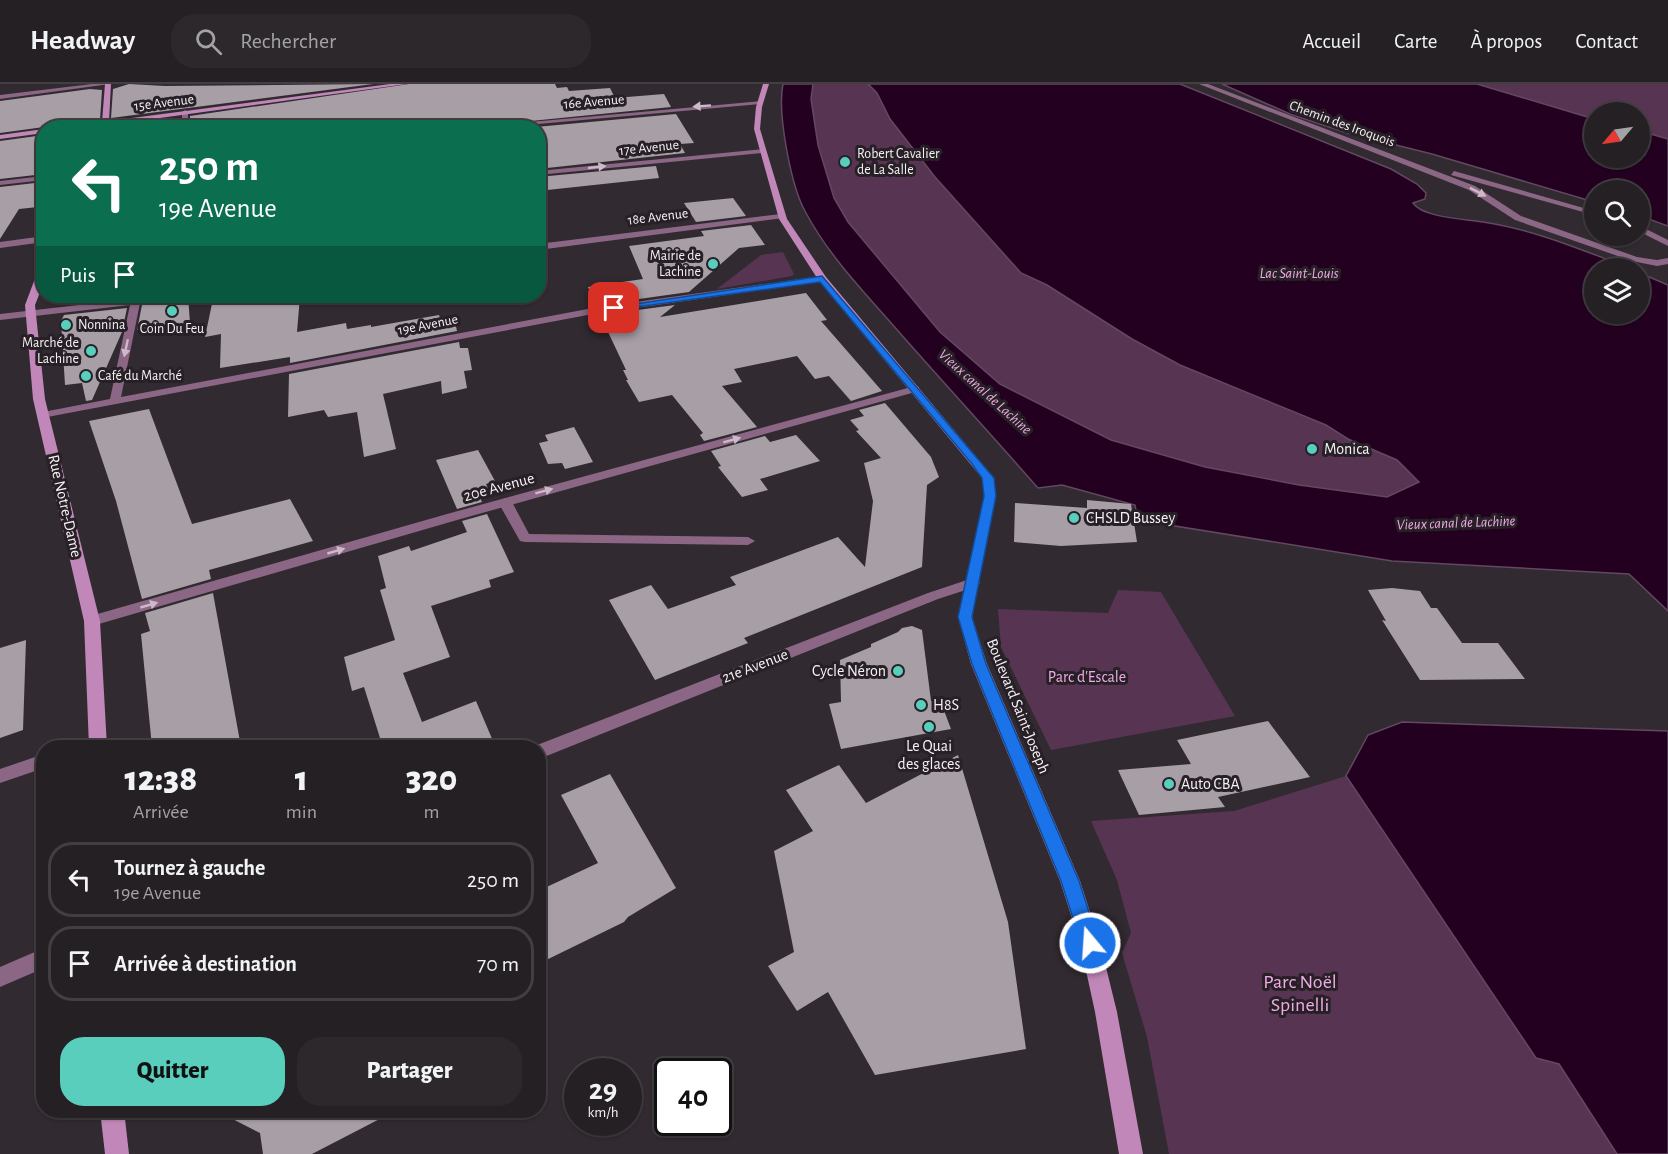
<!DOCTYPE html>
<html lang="fr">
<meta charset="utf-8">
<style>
:root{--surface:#252024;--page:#2d282c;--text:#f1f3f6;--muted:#a3a3a6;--line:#423e41;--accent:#5acebd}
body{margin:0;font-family:"Alegreya Sans",sans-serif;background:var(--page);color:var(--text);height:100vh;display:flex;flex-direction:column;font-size:22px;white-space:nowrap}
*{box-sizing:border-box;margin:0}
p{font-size:20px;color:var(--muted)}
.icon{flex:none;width:33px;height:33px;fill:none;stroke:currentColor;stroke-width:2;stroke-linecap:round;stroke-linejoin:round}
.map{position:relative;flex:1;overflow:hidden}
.side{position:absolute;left:36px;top:656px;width:510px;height:378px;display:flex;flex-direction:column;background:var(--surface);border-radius:24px;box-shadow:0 2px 4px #0004,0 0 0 2px var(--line)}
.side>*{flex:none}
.guide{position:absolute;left:36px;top:36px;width:510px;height:183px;border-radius:24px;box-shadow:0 2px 4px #0004,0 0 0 2px var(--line);background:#0b6e4f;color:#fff;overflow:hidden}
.needle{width:39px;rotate:241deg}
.fabs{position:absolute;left:1584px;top:18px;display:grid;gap:12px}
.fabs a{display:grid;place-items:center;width:66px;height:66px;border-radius:50%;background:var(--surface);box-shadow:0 2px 4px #0004,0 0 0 2px var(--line);font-size:30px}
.speed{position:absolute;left:564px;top:974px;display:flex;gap:12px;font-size:30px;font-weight:700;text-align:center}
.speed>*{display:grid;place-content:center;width:78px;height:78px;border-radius:50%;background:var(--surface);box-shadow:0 2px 4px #0004,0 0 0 2px var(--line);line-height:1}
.speed small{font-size:15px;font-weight:400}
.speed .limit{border:3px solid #111;border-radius:9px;background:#fff;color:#111}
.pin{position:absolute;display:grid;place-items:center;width:51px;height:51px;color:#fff;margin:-26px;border-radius:12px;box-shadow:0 3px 9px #0006}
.me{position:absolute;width:66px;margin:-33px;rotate:342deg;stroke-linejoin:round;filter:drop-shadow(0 0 4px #0008)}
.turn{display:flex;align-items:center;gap:21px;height:126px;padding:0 24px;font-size:27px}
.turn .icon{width:78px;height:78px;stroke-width:2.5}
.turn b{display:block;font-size:42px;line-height:51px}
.then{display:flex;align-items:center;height:57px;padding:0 24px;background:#0003;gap:12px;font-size:22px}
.eta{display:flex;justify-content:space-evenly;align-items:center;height:102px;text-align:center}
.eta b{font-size:36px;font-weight:800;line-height:42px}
.primary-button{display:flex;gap:12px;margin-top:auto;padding:12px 24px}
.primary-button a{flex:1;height:69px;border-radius:24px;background:var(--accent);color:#111;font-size:24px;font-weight:800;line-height:69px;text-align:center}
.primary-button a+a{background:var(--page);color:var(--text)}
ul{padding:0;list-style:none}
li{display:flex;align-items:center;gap:18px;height:75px;margin:0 12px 9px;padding:0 12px;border:3px solid var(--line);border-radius:24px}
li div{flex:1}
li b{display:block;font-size:22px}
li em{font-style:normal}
header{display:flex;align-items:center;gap:36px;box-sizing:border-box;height:84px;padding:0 30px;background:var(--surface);border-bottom:2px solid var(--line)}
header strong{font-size:28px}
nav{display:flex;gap:33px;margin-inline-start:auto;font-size:21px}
.search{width:420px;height:54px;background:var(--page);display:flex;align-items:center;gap:15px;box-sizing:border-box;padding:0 21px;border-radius:24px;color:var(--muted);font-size:22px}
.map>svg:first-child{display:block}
</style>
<header>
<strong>Headway</strong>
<div class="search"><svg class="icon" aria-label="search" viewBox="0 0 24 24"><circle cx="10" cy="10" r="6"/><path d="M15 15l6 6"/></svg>Rechercher</div>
<nav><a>Accueil</a><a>Carte</a><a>À propos</a><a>Contact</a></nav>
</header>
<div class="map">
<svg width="1668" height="1070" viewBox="0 0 1668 1070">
<rect width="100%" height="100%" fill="#312a30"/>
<!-- green -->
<g fill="#573552">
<polygon points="813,0 868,0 877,8 890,35 935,93 1021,189 1047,201 1132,255 1180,281 1326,341 1348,355 1397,376 1419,398 1387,413 1299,401 1205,383 1111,356 1000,300 940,248 848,138 834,114 818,61 811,15"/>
<polygon points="1477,0 1668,0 1668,55 1640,47 1640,28 1594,28 1594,35"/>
<polygon points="783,168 794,190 792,192 717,205 761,171"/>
<polygon points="1118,506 1161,508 1235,632 1051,666 1001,563 998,525 1108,529"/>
<polygon points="1346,692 1536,974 1559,980 1617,1070 1169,1070 1147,953 1122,869 1131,849 1117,796 1091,737 1234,727"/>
</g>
<!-- water -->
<g fill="#230020" stroke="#624860" stroke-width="1.5">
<path d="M783,0H813L811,15L818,61L834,114L848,138L940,248L1000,300L1111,356L1205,383L1299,401L1387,413L1419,398L1397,376L1348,355L1326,341L1180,281L1132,255L1047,201L1021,189L935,93L890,35L877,9L868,0H1180L1391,85L1417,100L1426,109L1425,115L1413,119C1423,134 1466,135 1483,138C1536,146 1581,166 1630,184H1594V230H1640V189L1668,201V527L1629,490L1392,477L1138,436L1135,421L1062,401L1038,404C990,349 940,295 892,240C861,205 828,170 806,129C791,103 777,29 783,0Z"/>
<polygon points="1222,0 1477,0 1594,35 1594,74 1640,74 1640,47 1668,55 1668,142 1640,132 1640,106 1594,106 1594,118 1432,70 1344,48 1290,30"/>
<polygon points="1402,638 1668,647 1668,1070 1617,1070 1559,980 1536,974 1346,692 1368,651"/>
</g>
<!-- building -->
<g fill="#a89fa6">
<polygon points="129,0 165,2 373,0 111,34 113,5"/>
<polygon points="409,0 555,0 557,4 567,3 569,7 610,4 615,14 664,10 671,23 461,44 190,44 190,32"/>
<polygon points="90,5 102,6 100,36 66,44 44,43 0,49 0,17"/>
<polygon points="676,30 694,59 680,60 685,69 538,85 538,44 525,44"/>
<polygon points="180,34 180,44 111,44 111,43"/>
<polygon points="44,51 44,90 0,95 0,57"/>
<polygon points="656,82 659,94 538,107 538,93"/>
<polygon points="44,98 44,115 38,123 19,125 0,155 0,103"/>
<polygon points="733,114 746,132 696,138 684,119"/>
<polygon points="751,141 765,161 739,164 689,208 596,221 588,203 643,195 629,162 704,152 701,147"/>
<polygon points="806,209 827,236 821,237 882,307 851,317 829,292 815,295 797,272 734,285 742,298 722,302 757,343 704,357 700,351 703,349 672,311 639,318 626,296 628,296 623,286 626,286 600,231 675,221 660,233"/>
<polygon points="72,212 131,212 69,220"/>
<polygon points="184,212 188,212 190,239 137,246 142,221 178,217"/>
<polygon points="237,212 300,212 297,248 346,239 347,245 371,241 371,243 439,231 440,234 454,233 457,247 290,279 290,273 220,284 221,250 205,253 213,215"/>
<polygon points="127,224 122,248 92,316 86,317 82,299 65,301 61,237 64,231"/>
<polygon points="459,258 460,264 468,264 472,286 464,287 467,304 442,310 441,297 383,310 396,365 364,373 357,328 328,333 324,326 288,333 289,290"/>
<polygon points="885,319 931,373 939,393 927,401 922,483 744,554 748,559 655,596 609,516 651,501 668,525 736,501 730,493 838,453 865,483 873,417 864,379 881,374 856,347 859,346 850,336 864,332 859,326"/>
<polygon points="149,325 192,440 290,415 313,457 209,486 211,495 142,515 116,417 89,337"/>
<polygon points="574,343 593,378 565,385 562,379 548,380 539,359 548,357 545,351"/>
<polygon points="796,351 820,377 760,395 768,406 742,413 718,383 721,382 711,367 765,352 770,358"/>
<polygon points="478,366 495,397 486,400 488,405 477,408 482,418 457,425 436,376"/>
<polygon points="1087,416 1131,420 1137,458 1061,462 1014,458 1015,419 1087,424"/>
<polygon points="487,430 514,488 489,496 491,503 431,522 450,573 403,589 422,638 476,617 493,657 480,663 362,663 380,654 364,603 352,607 344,573 395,556 380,506 386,504 378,472 409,462 411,467 467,448 462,437"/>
<polygon points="1392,504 1420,507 1431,524 1437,524 1462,559 1498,559 1525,595 1420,596 1382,536 1386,537 1368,506"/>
<polygon points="213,509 241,663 152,663 141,550 150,547 145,529"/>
<polygon points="912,542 922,546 931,617 940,616 951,645 841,665 829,620 841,618 840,576 871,563 871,560 898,548 902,544"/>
<polygon points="26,556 23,646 0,654 0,564"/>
<polygon points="1268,637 1310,693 1218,713 1225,723 1139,731 1118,686 1191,680 1177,656"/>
<polygon points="958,671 1008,838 1026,965 875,991 828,908 797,927 768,882 794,868 774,767 813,747 786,706 839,681 866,719"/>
<polygon points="610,690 676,804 628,833 624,838 538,880 538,807 598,779 561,711"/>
<polygon points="215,1026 397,1026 312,1070 263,1070 260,1049"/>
</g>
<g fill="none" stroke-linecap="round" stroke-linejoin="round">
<!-- lane -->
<g fill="#8c6785" fill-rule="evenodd">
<polygon points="1199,0 1208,0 1475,102 1521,132 1637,173 1657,176 1668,174 1668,180 1657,182 1632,177 1515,136 1469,106"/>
<polygon points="1454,87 1594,127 1594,131 1451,91"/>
<polygon points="1640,142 1668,156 1668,162 1640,148"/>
<polygon points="505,414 512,418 529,450 748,453 755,457 748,461 525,458 520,457 498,418"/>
<polygon points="44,670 44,684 0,699 0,685"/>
<polygon points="44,864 44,884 0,903 0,883"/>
</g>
<!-- street -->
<g fill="#8c6785" fill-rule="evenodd">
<polygon points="92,0 110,0 0,15 0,11"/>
<polygon points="762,17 760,20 495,44 463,44"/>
<polygon points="185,26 188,28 188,44 182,44 182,28"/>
<polygon points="765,65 762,69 538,91 538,87"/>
<polygon points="44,92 44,96 0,101 0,97"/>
<polygon points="781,130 785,132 784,134 538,166 538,160"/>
<polygon points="44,152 44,158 0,164 0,158"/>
<polygon points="822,192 827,195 825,197 593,230 42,334 38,333 38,329 110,315 130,221 0,236 0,230 132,215 133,212 142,213 182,212 178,215 140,219 121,313 593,224"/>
<polygon points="915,302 919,303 919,307 457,436 92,542 84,537 87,533 447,430"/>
<polygon points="973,494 980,499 978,502 938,515 544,673 538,675 538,663 532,663 928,509"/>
</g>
<!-- secondary -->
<g fill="#c187b8" fill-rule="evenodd">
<polygon points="105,0 111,0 109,37 390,0 407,0 109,41 108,44 68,44 102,38"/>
<polygon points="763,0 769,0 762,23 760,45 787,135 826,193 994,394 996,412 972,533 987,580 1080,797 1100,859 1117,928 1143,1070 1119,1070 1095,928 1080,859 1060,797 971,580 958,533 984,412 982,394 819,197 779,135 754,45 756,23"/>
<polygon points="44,45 44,49 0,55 0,51"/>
<polygon points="44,181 44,198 35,221 45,315 100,537 107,663 89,663 84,537 33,315 25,221 39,184"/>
<polygon points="100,1026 124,1026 129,1070 105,1070"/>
</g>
</g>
<!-- one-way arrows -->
<defs><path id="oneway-solid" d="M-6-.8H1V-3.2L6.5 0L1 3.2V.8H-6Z" transform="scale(1.5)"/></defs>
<g fill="#ccbac8">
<use href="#oneway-solid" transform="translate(702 22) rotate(176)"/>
<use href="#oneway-solid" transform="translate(597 83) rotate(-6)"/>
<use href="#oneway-solid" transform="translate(1478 108) rotate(27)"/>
<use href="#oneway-solid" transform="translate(126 264) rotate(102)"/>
<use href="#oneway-solid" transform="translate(732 356) rotate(-15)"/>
<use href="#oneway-solid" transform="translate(544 407) rotate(-15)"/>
<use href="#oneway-solid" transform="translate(336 467) rotate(-16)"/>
<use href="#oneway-solid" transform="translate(149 521) rotate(-16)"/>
</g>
<!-- route -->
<polygon fill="#1a73e8" stroke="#114b97" stroke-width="1.5" points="822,192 994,394 996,412 972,533 986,580 1079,797 1099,859 1097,865 1090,868 1084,865 1081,859 1061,797 972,580 958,533 984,412 982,394 972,380 820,198 614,226 609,224"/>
<!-- markers -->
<g fill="#5acebd" stroke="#272026" stroke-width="2">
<circle cx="845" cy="78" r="6"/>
<circle cx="713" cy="180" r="6"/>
<circle cx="172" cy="227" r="6"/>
<circle cx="66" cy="241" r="6"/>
<circle cx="91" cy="267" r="6"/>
<circle cx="86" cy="292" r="6"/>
<circle cx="1312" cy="365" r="6"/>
<circle cx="1074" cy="434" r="6"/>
<circle cx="898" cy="587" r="6"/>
<circle cx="921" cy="621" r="6"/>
<circle cx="929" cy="643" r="6"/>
<circle cx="1169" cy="700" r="6"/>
</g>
<g text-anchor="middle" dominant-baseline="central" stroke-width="6" stroke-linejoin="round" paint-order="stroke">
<!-- far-street labels -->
<g font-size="14" fill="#f6f1f5" stroke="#272026">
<text transform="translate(594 18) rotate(-5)">16e Avenue</text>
<text transform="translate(164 19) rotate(-7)">15e Avenue</text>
<text transform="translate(1342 40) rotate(20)">Chemin des Iroquois</text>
<text transform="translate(649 64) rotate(-6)">17e Avenue</text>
<text transform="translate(658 133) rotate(-7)">18e Avenue</text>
<text transform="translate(428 241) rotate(-11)">19e Avenue</text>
</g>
<!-- far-poi labels -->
<g font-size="14" fill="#f6f1f5" stroke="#272026" text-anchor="start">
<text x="857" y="70">Robert Cavalier<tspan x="857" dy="16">de La Salle</tspan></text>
<text x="701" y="172" text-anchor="end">Mairie de<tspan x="701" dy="16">Lachine</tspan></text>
<text x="78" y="241">Nonnina</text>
<text x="172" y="245" text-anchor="middle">Coin Du Feu</text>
<text x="79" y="259" text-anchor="end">Marché de<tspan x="79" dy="16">Lachine</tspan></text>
<text x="98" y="292">Café du Marché</text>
</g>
<!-- far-water labels -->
<g font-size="15" font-style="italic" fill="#f0aae4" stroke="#272026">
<text x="1299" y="189">Lac Saint-Louis</text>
<text transform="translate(985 308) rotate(42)">Vieux canal de Lachine</text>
<text transform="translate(1456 439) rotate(-2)">Vieux canal de Lachine</text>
</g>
<!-- poi labels -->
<g font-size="16" fill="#f6f1f5" stroke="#272026" text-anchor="start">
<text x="1324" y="365">Monica</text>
<text x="1086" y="434">CHSLD Bussey</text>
<text x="886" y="587" text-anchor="end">Cycle Néron</text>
<text x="933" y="621">H8S</text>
<text x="929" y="662" text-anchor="middle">Le Quai<tspan x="929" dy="18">des glaces</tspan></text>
<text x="1181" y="700">Auto CBA</text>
</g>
<!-- street labels -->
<g font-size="16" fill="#f6f1f5" stroke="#272026">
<text transform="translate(499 403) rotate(-15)">20e Avenue</text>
<text transform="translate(65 422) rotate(77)">Rue Notre-Dame</text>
<text transform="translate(755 582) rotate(-21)">21e Avenue</text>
<text transform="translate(1018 622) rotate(68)">Boulevard Saint-Joseph</text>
</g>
<!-- park labels -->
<g font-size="16" fill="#f0aae5" stroke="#272026">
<text x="1087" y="593">Parc d'Escale</text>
</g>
<!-- near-park labels -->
<g font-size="20" fill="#f0aae5" stroke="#272026">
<text x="1300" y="898">Parc Noël<tspan x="1300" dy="23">Spinelli</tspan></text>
</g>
</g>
</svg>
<div class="fabs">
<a><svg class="needle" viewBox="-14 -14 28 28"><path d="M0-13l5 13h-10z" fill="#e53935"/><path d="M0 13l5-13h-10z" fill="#a3a3a6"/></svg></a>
<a><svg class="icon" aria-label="search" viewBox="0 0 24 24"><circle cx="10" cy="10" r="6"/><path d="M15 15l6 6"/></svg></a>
<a><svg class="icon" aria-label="layers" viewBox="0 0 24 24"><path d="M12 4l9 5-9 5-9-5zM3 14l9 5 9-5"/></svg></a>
</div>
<div class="speed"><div>29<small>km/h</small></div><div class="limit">40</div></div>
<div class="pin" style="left:614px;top:224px;background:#d93025"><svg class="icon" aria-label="arrive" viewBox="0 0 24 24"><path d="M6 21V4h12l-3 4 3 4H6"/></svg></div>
<svg class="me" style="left:1090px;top:859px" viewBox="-20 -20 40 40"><circle r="17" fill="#1a73e8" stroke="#fff" stroke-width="3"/><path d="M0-11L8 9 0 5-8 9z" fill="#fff"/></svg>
<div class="guide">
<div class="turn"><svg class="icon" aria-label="left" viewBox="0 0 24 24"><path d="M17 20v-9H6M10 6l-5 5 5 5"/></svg><div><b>250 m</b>19e Avenue</div></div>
<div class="then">Puis<svg class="icon" aria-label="arrive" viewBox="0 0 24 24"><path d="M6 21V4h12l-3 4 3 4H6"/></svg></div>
</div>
<section class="side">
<div class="eta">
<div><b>12:38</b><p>Arrivée</p></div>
<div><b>1</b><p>min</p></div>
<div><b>320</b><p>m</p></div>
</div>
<ul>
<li><svg class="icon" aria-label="left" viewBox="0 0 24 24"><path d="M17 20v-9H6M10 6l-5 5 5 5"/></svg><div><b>Tournez à gauche</b><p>19e Avenue</p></div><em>250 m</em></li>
<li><svg class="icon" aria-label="arrive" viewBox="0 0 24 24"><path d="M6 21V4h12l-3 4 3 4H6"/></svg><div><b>Arrivée à destination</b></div><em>70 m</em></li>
</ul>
<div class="primary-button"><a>Quitter</a><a>Partager</a></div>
</section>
</div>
